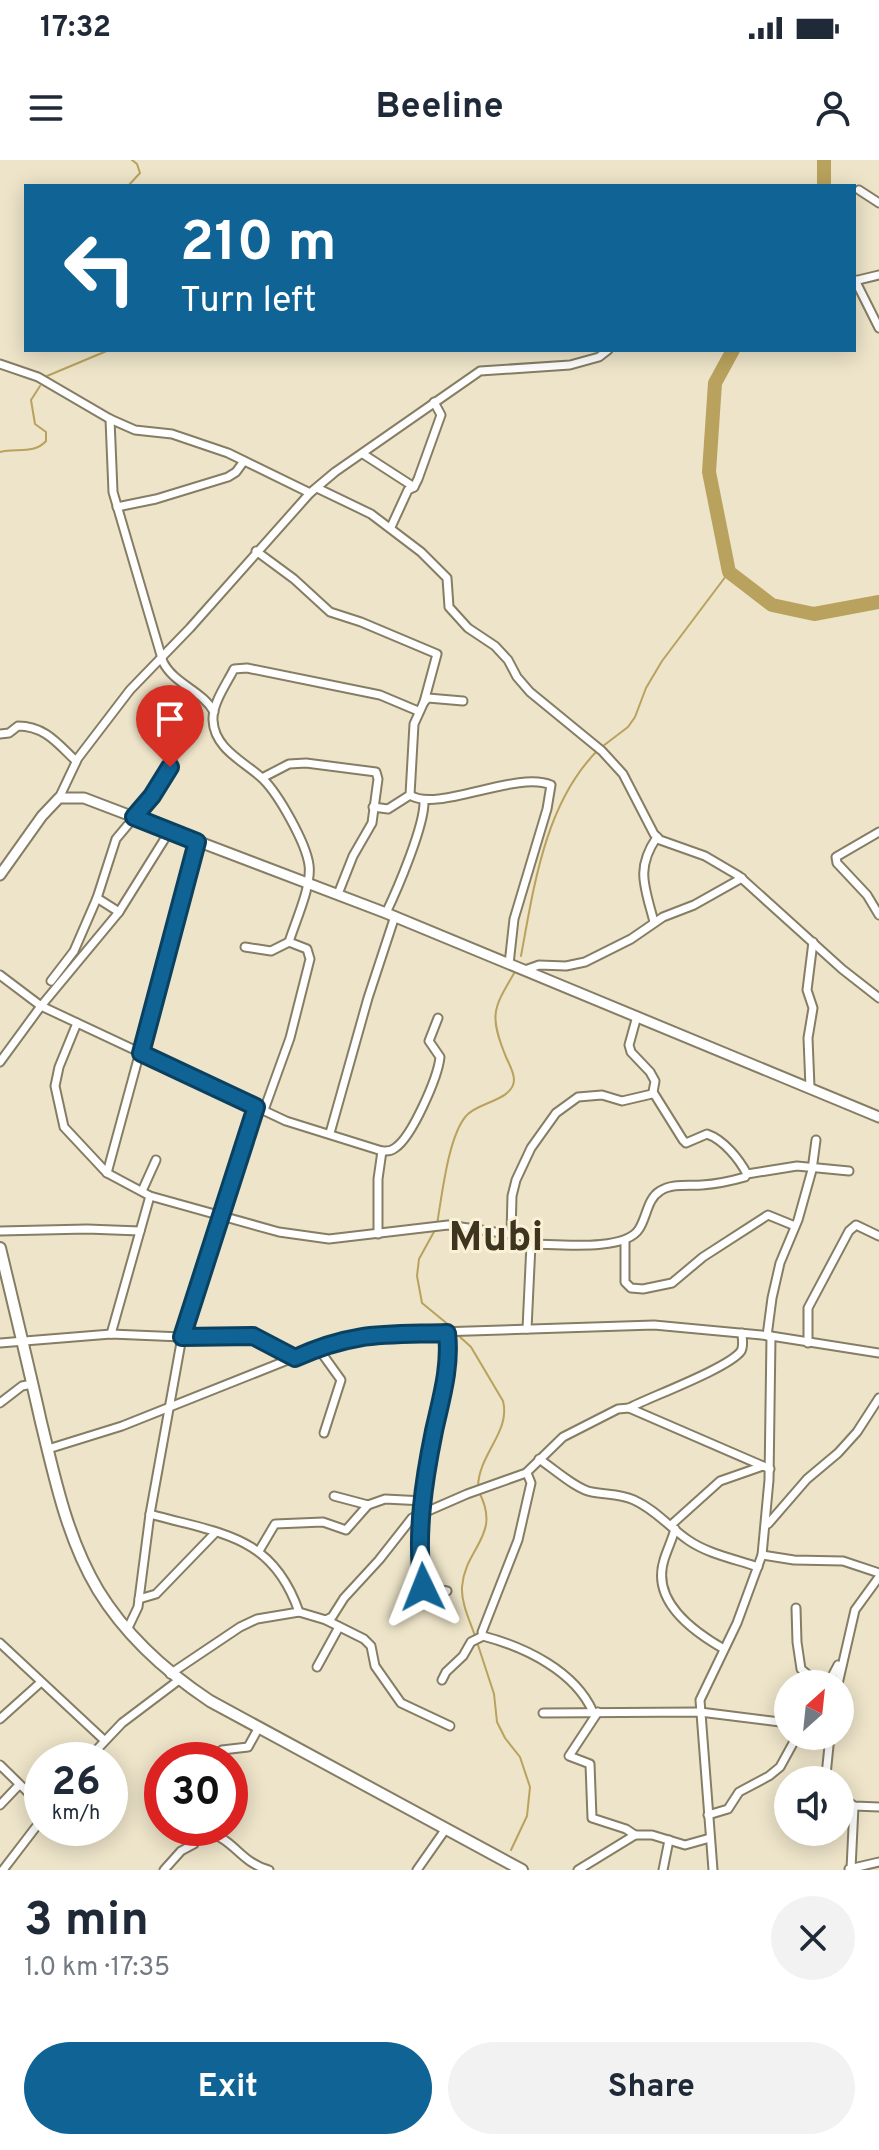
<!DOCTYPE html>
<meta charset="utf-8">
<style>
:root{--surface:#fff;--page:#f2f2f3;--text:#1f2937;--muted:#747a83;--accent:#0f6495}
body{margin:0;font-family:Overpass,sans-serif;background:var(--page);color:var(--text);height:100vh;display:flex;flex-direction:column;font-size:30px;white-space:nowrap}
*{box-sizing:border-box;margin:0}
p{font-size:26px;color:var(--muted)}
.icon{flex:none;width:44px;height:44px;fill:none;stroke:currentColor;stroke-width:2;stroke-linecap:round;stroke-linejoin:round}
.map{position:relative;height:1710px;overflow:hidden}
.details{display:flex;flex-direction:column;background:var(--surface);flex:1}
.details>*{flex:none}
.guide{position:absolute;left:24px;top:24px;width:832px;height:168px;border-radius:0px;box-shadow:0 4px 20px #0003;background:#0f6495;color:#fff;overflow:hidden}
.needle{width:52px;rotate:27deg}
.tools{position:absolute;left:774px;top:1510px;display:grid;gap:16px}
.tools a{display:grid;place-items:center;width:80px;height:80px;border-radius:50%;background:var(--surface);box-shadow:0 4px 20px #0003;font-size:40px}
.speed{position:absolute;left:24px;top:1582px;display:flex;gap:16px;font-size:40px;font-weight:700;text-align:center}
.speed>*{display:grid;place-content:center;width:104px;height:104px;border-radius:50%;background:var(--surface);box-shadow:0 4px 20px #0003;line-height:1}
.speed small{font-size:20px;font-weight:400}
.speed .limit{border:12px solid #d22;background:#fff;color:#111}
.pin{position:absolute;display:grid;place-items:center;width:68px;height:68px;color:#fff;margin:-82px -34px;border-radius:50% 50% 50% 0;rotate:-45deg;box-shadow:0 0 8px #0007}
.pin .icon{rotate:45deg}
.me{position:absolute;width:88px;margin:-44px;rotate:358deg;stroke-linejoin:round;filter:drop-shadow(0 0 6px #0008)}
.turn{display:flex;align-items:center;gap:28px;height:168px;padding:0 24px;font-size:36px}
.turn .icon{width:104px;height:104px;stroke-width:2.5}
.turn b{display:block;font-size:56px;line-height:68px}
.round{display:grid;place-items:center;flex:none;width:84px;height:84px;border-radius:42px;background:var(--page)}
.head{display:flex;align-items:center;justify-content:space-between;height:136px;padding:0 24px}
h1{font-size:48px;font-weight:700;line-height:60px}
.primary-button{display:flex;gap:16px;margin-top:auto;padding:16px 24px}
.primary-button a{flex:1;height:92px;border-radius:48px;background:var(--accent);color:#fff;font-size:32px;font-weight:700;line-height:92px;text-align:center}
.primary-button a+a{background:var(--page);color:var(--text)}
.status{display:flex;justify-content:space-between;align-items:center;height:56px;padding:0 40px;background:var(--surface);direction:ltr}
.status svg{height:22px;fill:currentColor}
header{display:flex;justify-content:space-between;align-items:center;height:104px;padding:0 24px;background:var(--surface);font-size:36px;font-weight:700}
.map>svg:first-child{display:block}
</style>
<div class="status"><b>17:32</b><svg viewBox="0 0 49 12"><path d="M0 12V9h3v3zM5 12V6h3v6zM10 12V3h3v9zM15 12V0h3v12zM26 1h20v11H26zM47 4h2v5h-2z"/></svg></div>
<header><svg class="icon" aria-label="menu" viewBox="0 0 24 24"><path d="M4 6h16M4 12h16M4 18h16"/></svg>Beeline<svg class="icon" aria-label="person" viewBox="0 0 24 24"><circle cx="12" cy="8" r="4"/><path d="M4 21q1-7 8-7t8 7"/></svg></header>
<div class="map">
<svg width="879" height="1710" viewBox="0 0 879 1710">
<rect width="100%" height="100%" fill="#ede4c9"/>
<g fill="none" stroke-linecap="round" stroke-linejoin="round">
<!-- stream -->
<g stroke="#b9a25d" stroke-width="2">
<polyline points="128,26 140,13 137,4 132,0"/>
<polyline points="47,216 109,190"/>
<path d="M0,292C16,288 35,294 46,281V272L35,264L31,240L40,226"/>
<polyline points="603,586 628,567 635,557 646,528 662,501 729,412"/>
<path d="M521,796C534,726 545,643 598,590"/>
<path d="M437,1064C442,1036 448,977 466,956C477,942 513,941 514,920C514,912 509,904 506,897C488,853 494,848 516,810"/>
<polyline points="435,1070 419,1099 417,1116 422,1143 450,1166"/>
<path d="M459,1176L471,1187L503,1241C511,1271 479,1294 478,1326"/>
<path d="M475,1476C470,1461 461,1443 462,1427C465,1387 502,1376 479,1332"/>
<polyline points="477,1482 494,1534 497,1562 505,1578 520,1597 530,1627 527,1656 511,1690"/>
</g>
<!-- river -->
<g stroke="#b9a25d" stroke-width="14">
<polyline points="824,0 824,26"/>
<polyline points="733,190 715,223 709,312 729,412 772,445 814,454 879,442"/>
</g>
<defs>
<g id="minor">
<polyline points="859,30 879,43"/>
<polyline points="855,120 879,168"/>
<polyline points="854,121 879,115"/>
<polyline points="0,204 38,217 110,259 135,270 172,274 228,293 310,333"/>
<path d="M110,259L113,332L163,502C174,524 203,531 214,552"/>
<polyline points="363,294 414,327"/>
<polyline points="317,328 371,354 421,392 447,418 449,447 468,468 495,486 508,500 517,517 530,532 602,591 623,614 654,674 660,680 705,696 739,716 842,809 879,838"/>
<polyline points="117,347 156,339 228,317 236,312 244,301"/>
<polyline points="391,367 408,330 414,327 418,319 441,255 434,242"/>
<polyline points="256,391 294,419 330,452 361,462 437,494 424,542 414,564 410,635 388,649 373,647"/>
<polyline points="424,542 428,538 463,541"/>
<path d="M0,574L9,573L18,566C45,566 58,584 76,601"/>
<polyline points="262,618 289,604 306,603 376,612 378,619 372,663 353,696 338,734"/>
<path d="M410,635C437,653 517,610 551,625L547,649L514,759L509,804"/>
<polyline points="59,638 78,598 130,530 190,468 310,333 335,312 480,211 570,205 599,197 608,190"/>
<polyline points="879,672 836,697 837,703 867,735 879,755"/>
<polyline points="97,738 119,752"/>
<path d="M386,753C397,730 425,665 424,641"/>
<path d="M654,762C645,727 635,709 657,677"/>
<path d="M245,787L271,791L289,782C295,762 312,726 309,705C306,683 279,635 263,619C245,602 214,589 213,560C212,544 227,523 234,509L247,508L380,535L418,551"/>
<polyline points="525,810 539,805 566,806 585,802 631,779 663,757 694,745 742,718"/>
<path d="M0,815L41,846L286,961L382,991C387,991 390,992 395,988C412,977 438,917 440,897L429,881L438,858"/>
<polyline points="51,821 74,791 97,738 116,679 152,636 170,607 191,531"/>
<path d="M637,856L629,885L631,892L650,912L655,921L653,932L683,980L686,983L707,974C724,980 739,999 747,1014"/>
<path d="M77,863L59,907L55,926L64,967L107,1013L150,1036L279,1072L329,1079L448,1065L522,1076L531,1084C556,1084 625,1092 639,1069C647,1057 647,1039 660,1031C672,1023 689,1026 702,1025C717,1024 731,1021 745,1017L747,1014L797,1006L849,1011"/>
<polyline points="0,902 41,846 119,752 169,672"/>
<polyline points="810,927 808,878 813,848 807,830 813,782"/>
<polyline points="264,950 290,878 310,799 307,789 289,782"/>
<polyline points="330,973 368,838 395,756"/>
<polyline points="107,1013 197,682"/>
<polyline points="142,1031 156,1000"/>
<polyline points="0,1071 87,1069 140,1071"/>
<polyline points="378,1074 378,1019 382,991"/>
<polyline points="511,1074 512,1036 516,1020 531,988 556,953 578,937 602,935 622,941 652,934 653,932"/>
<polyline points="625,1080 625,1122 631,1128 643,1129 672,1123 703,1097 768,1055 795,1066"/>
<polyline points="527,1169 531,1084"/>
<polyline points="111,1174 150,1036"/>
<polyline points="767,1176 772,1138 780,1103 798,1060 812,1010 816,980"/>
<polyline points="0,1183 111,1174 182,1177 245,1174 253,1176 295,1198"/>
<polyline points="808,1183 808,1148 849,1071 856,1065 879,1076"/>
<polyline points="318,1188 341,1220 324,1273"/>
<polyline points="0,1243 22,1226 32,1224"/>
<polyline points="629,1248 770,1309"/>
<polyline points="48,1289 122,1266 318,1188 374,1174 654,1165 771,1176 879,1193"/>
<path d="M539,1299C553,1308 577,1330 592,1332C607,1335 619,1333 634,1340C656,1350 669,1367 688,1380C708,1394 735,1399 758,1407"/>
<path d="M527,1313L531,1323L518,1380L482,1472L483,1476C525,1487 575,1511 593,1552"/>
<polyline points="334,1336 368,1345 385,1339 424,1341"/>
<path d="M150,1354C220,1374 272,1374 299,1452"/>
<polyline points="768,1364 807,1319 838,1293 857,1272 879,1238"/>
<polyline points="671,1365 720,1321 763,1306"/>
<path d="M675,1369C672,1380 667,1390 664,1400C651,1441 694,1472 724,1489"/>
<polyline points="259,1391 275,1364 323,1362 346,1370 368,1345"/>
<polyline points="762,1395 794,1400 843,1401 879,1413"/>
<path d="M447,1431L423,1427C416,1379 423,1324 433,1278C440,1243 451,1209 447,1173"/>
<polyline points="139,1439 156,1434 215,1373"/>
<polyline points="796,1448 797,1482 801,1509 819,1524"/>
<polyline points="326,1460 364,1479 371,1486 375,1506 401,1543 450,1566"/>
<polyline points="127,1470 138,1447 150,1354 182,1177 256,947"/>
<polyline points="0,1483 104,1580"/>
<polyline points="317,1507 339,1467"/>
<path d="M170,1514L240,1467L257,1459L299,1452L326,1460L332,1457L344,1438L379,1400L412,1358L467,1334L526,1313L563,1277L618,1249L629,1248C650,1237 729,1208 741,1191C744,1186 742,1178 742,1173"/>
<polyline points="442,1520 446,1512 463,1496 471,1482 483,1476"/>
<polyline points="828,1524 838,1505"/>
<polyline points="838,1524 855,1450 879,1417"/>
<polyline points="598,1552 569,1596 590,1604 592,1658 626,1669 635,1675"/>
<polyline points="543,1553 700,1552 788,1563"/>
<polyline points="0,1559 40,1523"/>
<polyline points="87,1600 122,1563 179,1520"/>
<polyline points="208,1600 222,1590 248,1587 258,1569"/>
<polyline points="0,1605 42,1646"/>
<polyline points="828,1620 826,1615 830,1576"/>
<polyline points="840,1635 854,1646 879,1647"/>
<polyline points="0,1645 19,1625"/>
<polyline points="708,1655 728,1649 739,1632 769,1616 780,1607 797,1576"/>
<path d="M194,1670C236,1674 234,1700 269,1710"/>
<polyline points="849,1709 879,1702"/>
<polyline points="851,1709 854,1646"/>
<polyline points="3,1710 42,1659"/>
<polyline points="164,1710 181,1691 194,1684 194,1668"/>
<polyline points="417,1710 445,1670"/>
<polyline points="578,1710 635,1675 652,1675 685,1685 710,1678"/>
<polyline points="663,1710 669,1680"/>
<polyline points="713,1710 700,1540 737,1463 762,1395 769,1320 771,1176"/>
</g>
<polyline id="tertiary" points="0,715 42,656 59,638 84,638 386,753 879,957"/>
<path id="secondary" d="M0,1088C14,1146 28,1204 41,1262C55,1319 67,1378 98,1430C126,1476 165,1511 210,1541L522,1710"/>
</defs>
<!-- minor casing -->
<use href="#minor" stroke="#857d64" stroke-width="11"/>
<!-- tertiary casing -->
<use href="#tertiary" stroke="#857d64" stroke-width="13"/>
<!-- secondary casing -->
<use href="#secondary" stroke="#857d64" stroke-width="14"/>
<!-- minor -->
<use href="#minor" stroke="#fff" stroke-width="7"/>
<!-- tertiary -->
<use href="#tertiary" stroke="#fff" stroke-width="9"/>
<!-- secondary -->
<use href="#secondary" stroke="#fff" stroke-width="10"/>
</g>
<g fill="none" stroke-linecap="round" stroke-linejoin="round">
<defs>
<path id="route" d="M170,607L152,636L134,657L197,682L141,893L256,947L182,1177L253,1176L295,1198C354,1171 385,1175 447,1173C451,1207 441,1239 434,1271C424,1320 415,1377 423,1427"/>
</defs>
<!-- route casing -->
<use href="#route" stroke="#0a4161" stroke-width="20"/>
<!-- route -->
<use href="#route" stroke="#0f6495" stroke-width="14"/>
</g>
<g text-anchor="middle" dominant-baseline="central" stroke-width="6" stroke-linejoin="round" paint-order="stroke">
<!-- town labels -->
<g font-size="42" font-weight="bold" fill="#3d351f" stroke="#faf1d6">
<text x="496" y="1079">Mubi</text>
</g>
</g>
</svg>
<div class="tools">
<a><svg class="needle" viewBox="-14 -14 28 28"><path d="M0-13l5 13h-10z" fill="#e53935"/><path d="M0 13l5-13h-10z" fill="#747a83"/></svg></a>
<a><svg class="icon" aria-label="sound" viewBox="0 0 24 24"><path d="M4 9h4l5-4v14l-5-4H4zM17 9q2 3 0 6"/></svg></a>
</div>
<div class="speed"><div>26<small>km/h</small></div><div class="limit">30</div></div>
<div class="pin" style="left:170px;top:607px;background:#d93025"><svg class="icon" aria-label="arrive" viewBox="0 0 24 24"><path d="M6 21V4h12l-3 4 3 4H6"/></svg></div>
<svg class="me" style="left:423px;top:1427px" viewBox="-20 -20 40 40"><path d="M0-17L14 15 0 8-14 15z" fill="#0f6495" stroke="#fff" stroke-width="4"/></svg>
<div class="guide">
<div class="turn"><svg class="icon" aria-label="left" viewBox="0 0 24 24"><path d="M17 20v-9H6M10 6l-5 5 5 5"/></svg><div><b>210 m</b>Turn left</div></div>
</div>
</div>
<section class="details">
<div class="head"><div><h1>3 min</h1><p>1.0 km · 17:35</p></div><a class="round"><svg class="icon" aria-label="close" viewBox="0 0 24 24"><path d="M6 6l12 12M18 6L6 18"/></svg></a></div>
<div class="primary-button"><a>Exit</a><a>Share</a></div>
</section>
